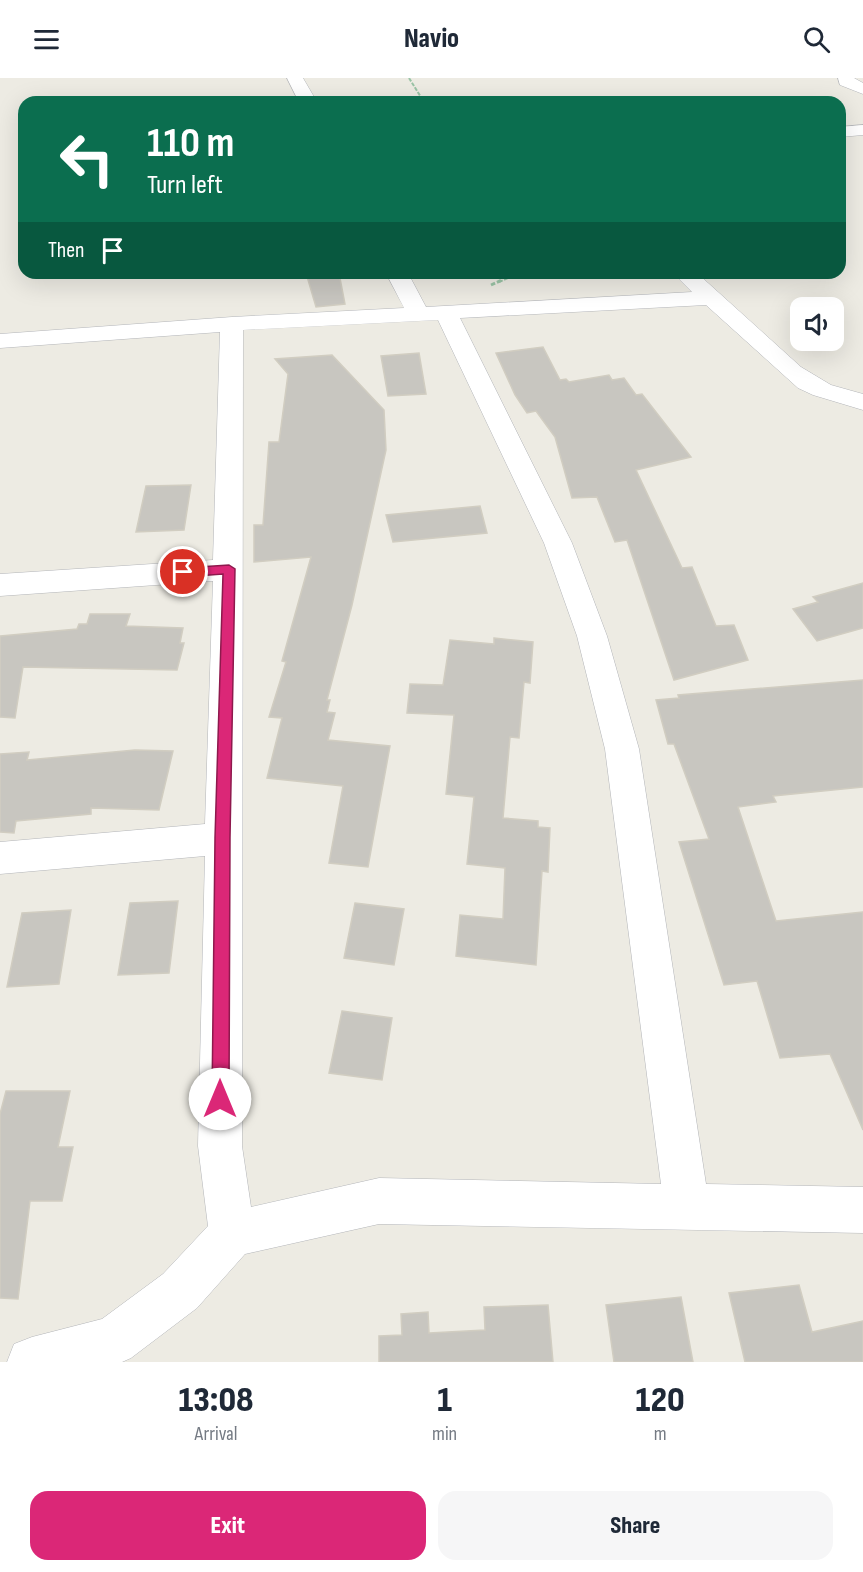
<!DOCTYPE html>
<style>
:root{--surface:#fff;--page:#f6f6f7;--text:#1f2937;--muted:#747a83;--accent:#db2777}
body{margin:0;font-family:"Sofia Sans Condensed",sans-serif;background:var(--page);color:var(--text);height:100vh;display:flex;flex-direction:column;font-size:22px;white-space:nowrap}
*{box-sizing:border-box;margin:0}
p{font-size:20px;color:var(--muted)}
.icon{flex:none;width:33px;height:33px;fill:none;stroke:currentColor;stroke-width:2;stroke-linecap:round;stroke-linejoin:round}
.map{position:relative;height:1284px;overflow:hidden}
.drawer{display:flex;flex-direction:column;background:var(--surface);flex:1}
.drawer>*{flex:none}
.hud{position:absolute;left:18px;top:18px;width:828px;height:183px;border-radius:18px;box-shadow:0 6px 24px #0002;background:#0b6e4f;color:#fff;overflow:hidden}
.controls{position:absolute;left:790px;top:219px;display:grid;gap:12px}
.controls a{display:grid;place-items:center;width:54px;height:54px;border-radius:12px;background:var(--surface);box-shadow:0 6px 24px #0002;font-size:30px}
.pin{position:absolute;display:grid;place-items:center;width:51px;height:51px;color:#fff;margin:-26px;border:3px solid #fff;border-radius:50%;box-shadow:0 2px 6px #0007}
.me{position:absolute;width:66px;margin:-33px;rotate:0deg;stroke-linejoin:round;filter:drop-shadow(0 0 4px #0008)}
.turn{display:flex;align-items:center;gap:21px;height:126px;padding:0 30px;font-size:27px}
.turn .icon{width:78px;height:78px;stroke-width:2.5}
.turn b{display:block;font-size:42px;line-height:51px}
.then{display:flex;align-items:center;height:57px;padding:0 30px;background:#0003;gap:12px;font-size:22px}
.eta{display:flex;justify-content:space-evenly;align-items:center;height:102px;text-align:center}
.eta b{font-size:36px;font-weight:800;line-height:42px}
.cta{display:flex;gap:12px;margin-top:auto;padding:12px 30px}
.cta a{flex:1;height:69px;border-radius:18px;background:var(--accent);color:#fff;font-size:24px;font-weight:800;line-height:69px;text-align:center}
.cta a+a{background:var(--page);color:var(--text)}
header{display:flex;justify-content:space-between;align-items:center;height:78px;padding:0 30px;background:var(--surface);font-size:27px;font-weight:800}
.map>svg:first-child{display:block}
</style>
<header><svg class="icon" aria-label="menu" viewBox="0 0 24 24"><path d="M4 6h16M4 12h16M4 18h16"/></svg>Navio<svg class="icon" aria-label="search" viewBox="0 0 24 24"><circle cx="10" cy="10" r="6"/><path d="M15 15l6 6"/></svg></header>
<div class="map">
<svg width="863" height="1284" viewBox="0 0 863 1284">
<rect width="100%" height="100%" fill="#edebe3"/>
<!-- building -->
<g fill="#c8c6c0" stroke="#d1cdc1" stroke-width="1.5">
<polygon points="306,195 339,195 345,226 316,229"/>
<polygon points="543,269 560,302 566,301 569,304 609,297 612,302 624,300 636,317 642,316 691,379 636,392 682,490 692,489 716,548 734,547 748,582 674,602 627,462 615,464 597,419 572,420 555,359 536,333 527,335 515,317 496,275"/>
<polygon points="419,275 426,316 388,318 381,278"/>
<polygon points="332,277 384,332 386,372 352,527 327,622 330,622 327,634 335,635 328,662 390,668 368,789 329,785 343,708 267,700 282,640 269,639 286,584 282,583 311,479 254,484 254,447 263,447 269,364 279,364 288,296 275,281"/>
<polygon points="191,407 184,452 136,454 146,408"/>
<polygon points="480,428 487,455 393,464 386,437"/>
<polygon points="863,505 863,550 817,563 793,531 818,524 813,519"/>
<polygon points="90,536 130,536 126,548 183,550 180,565 184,565 177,592 23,589 15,640 0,639 0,558 77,551 79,546 87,546"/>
<polygon points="494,560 533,564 530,605 524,604 519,660 510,659 503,740 538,743 538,749 550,750 548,794 542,793 536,887 456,878 460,837 503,841 505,790 467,786 474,719 446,716 454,637 407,635 410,606 443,607 450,562 494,566"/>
<polygon points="863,602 863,709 773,718 776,724 738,729 776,843 863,834 863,1052 830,976 780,980 757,903 724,907 679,764 709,761 674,666 668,666 656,622 679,620 678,617"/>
<polygon points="135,672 173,673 159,732 91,730 91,736 16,743 14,755 0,754 0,676 29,674 27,682"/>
<polygon points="178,823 169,895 118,897 130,825"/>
<polygon points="355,825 404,831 394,887 344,880"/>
<polygon points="71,832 59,906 7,909 22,835"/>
<polygon points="342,933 392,940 382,1002 329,995"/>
<polygon points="6,1013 70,1013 58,1069 73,1069 62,1123 30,1123 18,1221 0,1220 0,1036"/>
<polygon points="799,1207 812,1254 863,1243 863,1284 745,1284 729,1215"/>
<polygon points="681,1219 693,1284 614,1284 606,1227"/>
<polygon points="548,1227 553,1284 379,1284 379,1258 402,1257 401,1236 428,1234 429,1255 485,1252 484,1229"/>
</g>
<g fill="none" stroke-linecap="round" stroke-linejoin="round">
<defs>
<g id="street">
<polygon points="287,0 303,0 317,24 299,24"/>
<polygon points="838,0 854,0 863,5 863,16 840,7"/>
<polygon points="863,47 863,57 840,59 840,49"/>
<path d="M386,195H408L426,229L692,214L673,195H697L801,289L831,307L863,316V332L813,317L798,310L706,227L460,240L572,465L607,558L639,671L706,1106L863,1109V1155L379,1146L245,1176L197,1230L131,1280L122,1284H7L14,1266L32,1259L102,1241L163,1196L208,1148L198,1068L205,778L0,796V764L205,746L213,503L0,518V496L213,482L220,254L0,270V256L232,239L404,230ZM438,242L544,465L577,558L605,671L661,1106L379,1100L251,1129L242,1068L243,252Z"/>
</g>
</defs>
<!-- street casing -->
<use href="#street" stroke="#b3b5b9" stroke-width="1"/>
<!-- path-far1 -->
<g stroke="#9ac4a6" stroke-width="2" stroke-dasharray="4 1.5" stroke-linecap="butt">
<polyline points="409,0 424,24"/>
<polyline points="499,204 519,195"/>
</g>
<!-- path -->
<polyline stroke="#9ac4a6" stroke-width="3" stroke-dasharray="4.5 2" stroke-linecap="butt" points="491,207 502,202"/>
<!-- street -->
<use href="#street" fill="#fff" fill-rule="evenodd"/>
</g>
<!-- route -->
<polygon fill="#db2777" stroke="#8e194d" stroke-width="1.5" points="229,487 235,491 230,760 229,1021 227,1027 220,1030 214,1027 212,1021 215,760 223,496 183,499 177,494 183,490"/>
</svg>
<div class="controls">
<a><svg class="icon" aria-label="sound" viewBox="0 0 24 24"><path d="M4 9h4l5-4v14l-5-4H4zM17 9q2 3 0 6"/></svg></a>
</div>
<div class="pin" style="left:183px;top:494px;background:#d93025"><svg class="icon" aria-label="arrive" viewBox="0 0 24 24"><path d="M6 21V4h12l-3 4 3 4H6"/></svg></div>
<svg class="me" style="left:220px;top:1021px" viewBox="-20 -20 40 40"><circle r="19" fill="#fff"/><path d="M0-13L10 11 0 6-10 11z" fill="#db2777"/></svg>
<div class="hud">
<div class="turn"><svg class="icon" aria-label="left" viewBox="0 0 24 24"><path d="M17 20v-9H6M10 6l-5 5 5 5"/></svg><div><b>110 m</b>Turn left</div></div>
<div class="then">Then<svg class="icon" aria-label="arrive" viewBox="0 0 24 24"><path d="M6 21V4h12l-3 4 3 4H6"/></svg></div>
</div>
</div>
<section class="drawer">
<div class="eta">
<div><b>13:08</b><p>Arrival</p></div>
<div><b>1</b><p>min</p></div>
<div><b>120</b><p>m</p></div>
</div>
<div class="cta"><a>Exit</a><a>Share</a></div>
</section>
